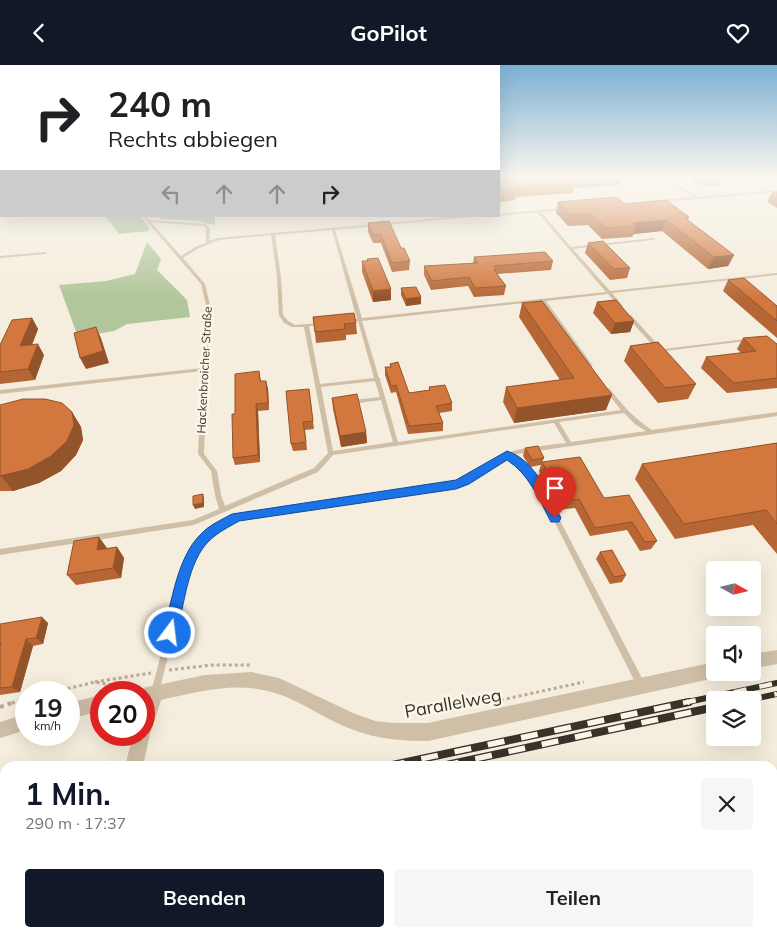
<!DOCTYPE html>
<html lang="de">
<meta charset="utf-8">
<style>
:root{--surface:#fff;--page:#f6f6f6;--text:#202124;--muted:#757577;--accent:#111827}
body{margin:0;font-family:Mulish,sans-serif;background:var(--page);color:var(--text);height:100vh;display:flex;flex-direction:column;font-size:19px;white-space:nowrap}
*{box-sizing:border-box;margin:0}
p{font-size:16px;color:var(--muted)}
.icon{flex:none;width:28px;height:28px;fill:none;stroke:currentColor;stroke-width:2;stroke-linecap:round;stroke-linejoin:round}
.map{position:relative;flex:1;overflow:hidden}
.panel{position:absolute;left:0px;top:696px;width:778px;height:176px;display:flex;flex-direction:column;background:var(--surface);border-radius:15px 15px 0 0;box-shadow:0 5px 20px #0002}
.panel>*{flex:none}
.guide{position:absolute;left:0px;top:0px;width:500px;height:152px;box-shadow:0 5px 20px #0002;background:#fff;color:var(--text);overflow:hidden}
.needle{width:32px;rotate:98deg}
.buttons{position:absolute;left:706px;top:496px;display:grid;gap:10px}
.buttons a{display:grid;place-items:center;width:55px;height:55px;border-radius:5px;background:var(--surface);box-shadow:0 5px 20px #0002;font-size:25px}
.speed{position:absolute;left:15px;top:616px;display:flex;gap:10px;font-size:25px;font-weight:700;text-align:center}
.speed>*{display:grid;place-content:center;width:65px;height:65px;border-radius:50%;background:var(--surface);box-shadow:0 5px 20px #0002;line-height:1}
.speed small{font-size:12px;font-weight:400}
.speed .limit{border:8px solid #d22;background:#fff;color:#111}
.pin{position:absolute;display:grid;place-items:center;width:42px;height:42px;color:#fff;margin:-51px -21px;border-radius:50% 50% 50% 0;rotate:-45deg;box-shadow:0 0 5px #0007}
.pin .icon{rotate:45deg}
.me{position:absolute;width:55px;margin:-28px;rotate:15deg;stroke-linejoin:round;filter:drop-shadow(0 0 4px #0008)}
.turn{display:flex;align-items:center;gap:18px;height:105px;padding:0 25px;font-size:22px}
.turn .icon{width:65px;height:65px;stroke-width:2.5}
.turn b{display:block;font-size:35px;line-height:42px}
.lanes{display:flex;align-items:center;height:48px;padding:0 25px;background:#0003;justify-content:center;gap:25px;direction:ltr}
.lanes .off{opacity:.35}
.round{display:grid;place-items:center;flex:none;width:52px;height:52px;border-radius:5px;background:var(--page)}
.overview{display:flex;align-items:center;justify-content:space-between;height:85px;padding:0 25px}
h1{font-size:30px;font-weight:700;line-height:38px;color:var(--accent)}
.cta{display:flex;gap:10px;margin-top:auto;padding:10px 25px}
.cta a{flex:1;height:58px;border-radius:5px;background:var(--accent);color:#fff;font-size:20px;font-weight:700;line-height:58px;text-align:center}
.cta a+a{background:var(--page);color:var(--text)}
header{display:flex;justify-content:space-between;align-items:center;height:65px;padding:0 25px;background:var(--accent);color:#fff;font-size:22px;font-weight:700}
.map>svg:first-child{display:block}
</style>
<header><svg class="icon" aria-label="back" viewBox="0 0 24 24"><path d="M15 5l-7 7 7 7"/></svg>GoPilot<svg class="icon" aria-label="heart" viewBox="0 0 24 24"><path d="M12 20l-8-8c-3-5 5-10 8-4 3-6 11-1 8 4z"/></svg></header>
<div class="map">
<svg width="777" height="872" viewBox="0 0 777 872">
<rect width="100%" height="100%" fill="#f5eddd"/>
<!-- green -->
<g fill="#b1c69a">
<polygon points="105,151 140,151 150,163 148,166 119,169"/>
<polygon points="156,151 215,151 215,160 196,156 161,154"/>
<polygon points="147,177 161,194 157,205 187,235 190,252 127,259 114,266 78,272 59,220 106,216 135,209"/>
<polygon points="0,814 5,814 5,868 81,868 80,872 0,872"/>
</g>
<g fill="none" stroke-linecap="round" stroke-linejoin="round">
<!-- path-far1 -->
<g stroke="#bba991" stroke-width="3" stroke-dasharray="3 3" stroke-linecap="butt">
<polyline points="169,605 212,600 251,600"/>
<polyline points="95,617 151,608"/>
<polyline points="50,628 95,617 134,624"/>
<polyline points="501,635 584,617"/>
<polyline points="12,638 26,633"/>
</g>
<!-- path -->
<polyline stroke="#bba991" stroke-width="4" stroke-dasharray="4 4" stroke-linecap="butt" points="0,642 15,637"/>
<!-- service -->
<g fill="#cfbfa7" fill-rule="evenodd">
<polygon points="665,112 667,112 697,132 777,125 777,127 619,141 617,140 619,139 693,132"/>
<path d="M564,143H565V145L541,147L571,182L653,173L655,174L653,175L573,184L610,226L777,208V210L612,228L623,241L621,242H619L608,229L546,236L593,301L591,302H589L542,236L362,256L379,313L381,314L380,315L398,377L621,345L605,325L608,323L610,324C622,340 635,354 652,365L777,347V351L517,389L513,391L523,397L540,417L644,617L645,620L644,623L641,624L638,623L536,420L519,401L508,393L474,414L456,421L237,454C219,464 205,477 193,493L159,627L158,630L155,631L152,630L151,627L187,492L197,478L208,467L220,458L236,449L456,417C475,410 490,396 507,388C522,382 549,380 566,378L554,358L333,390L318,407L194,460L0,490V484L193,455L219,444L215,430L211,406L198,389L202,306L0,329V325L203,303L206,240L201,219L142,151H146L149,155L206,159L210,164L209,176L218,173L462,151H479L335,165L362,253L606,227L537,147L499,151V149ZM151,157L204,161L206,164V178L197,181L181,191ZM332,165L357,254L349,255L347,256L349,257L358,256L374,313L320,319L309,261L321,260L323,259L321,258L295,260L288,256L283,250L281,212L275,170ZM271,170L277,212L279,250L284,258L292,262H304L328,388L314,403L225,441L221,430L217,406L204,389L210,240L205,219L183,193L199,183L219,175ZM375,316L380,332L352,335L349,337L352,339L381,335L393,377L333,386L321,322ZM624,348L636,360L646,366L571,377L559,357Z"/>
<polygon points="45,187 47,188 46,189 0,193 0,191"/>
<polygon points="627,250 631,250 660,282 664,284 746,274 748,275 746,276 664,286 656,284 627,252"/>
</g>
<!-- minor -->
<g fill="#cfbfa7" fill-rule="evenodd">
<polygon points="777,585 777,599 752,604 752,589"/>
<path d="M715,597V608H722L721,610L715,613L428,676C389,676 364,672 329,654C308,643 287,629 263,625C229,618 194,628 161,635L150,669L143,701H125L133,670H144V628H137L138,624L205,610L251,607L279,613L353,648L375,656L395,658H428Z"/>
<polygon points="101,630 101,646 69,654 69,638"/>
<polygon points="26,649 26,665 0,673 0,657"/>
<polygon points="83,868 103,868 103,872 81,872"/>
</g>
<defs>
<g id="rail-far1">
<polyline points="749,635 777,629"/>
<polyline points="683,638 777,618"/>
</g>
<g id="rail">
<polyline points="388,701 689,637"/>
<polyline points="442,701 715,642"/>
<polyline points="0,785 5,784"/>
<polyline points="0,797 5,796"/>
</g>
</defs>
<!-- rail-far1 casing -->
<use href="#rail-far1" stroke="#3a3128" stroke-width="6"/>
<!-- rail casing -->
<use href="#rail" stroke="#3a3128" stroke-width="8"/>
<!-- rail-far1 -->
<use href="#rail-far1" stroke="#fcf6ea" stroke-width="4.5" stroke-dasharray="13" stroke-linecap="butt"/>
<!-- rail -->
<use href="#rail" stroke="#fcf6ea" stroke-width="5.5" stroke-dasharray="17" stroke-linecap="butt"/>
</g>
<!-- wall -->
<g fill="#b56634">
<polygon points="499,112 622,112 619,120 574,123 573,128 516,132 515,135 499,137"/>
<polygon points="693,112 716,112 720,115 717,121 700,120 692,117"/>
<polygon points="772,127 777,127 777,143 767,137"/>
<polygon points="558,137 625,139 689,152 688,155 734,190 728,201 708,204 662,166 634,169 632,172 602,174 588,160 568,161 556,148"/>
<polygon points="368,158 401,183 410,196 409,205 392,207 381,178 373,178 368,167"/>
<polygon points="588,178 630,203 627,213 610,215 585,188"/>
<polygon points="474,192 553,196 551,205 497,209 506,221 504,230 474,232 468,221 431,225 424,210 424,201 473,198"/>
<polygon points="367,194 391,235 373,237 362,207 362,196 367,196"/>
<polygon points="728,215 777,241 777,273 723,226"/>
<polygon points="401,223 421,232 421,239 406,241 401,230"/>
<polygon points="597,237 634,256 630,267 611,269 593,248"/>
<polygon points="522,238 606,345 514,358 503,337 506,322 560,315 519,252"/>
<polygon points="313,252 356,258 357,269 346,270 346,275 316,278"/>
<polygon points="32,253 38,264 32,280 44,290 35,315 0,319 0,280"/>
<polygon points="743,273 777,279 777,323 727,328 701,303 706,292 741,288 737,284"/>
<polygon points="630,281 696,319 688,334 658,338 624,296"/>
<polygon points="390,299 409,328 429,325 429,322 452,338 452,346 439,348 443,358 443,366 408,369 396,327 391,328 385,310 385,302 390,302"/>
<polygon points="259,306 261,316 268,323 269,345 258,346 260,397 235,400 233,393 235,349"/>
<polygon points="309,324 314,364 305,365 307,385 293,386 291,379"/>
<polygon points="332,333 366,367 367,378 341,382 333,344"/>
<polygon points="0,340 72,347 81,362 83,375 76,390 61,406 39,418 13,426 0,426"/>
<polygon points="777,378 777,489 753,460 675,474 635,414 642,399"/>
<polygon points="525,383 544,393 542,397 604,433 657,476 651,484 640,486 627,465 590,471 575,443 557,445 543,419 544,415 539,406 541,400 530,402 523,391"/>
<polygon points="117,482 124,493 121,513 76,520 67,510 107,483 106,484"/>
<polygon points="600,487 626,510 622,517 610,519 596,494"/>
<polygon points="48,558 43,579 33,581 20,627 0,630 0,559"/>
</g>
<!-- shaded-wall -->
<g fill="#93532b">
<polygon points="666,155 662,166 634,169 636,161 633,158"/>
<polygon points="734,190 728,201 708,204 714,192"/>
<polygon points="391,224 391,235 373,237 373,226"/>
<polygon points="421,232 421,239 406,241 406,234"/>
<polygon points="32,253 38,264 27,292 20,281"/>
<polygon points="634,256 630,267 611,269 615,258"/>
<polygon points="96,262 101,273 109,298 86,304 80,293"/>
<polygon points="38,279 44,290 35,315 28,304"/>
<polygon points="266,316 268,323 269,345 268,338"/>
<polygon points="612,330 606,345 514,358 517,343"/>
<polygon points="256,339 258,346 260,397 258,390"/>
<polygon points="72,347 81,362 83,375 76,390 61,406 39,418 13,426 1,411"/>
<polygon points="366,367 367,378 341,382 340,371"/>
<polygon points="203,429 204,433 204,442 195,444 193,440"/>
<polygon points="99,472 107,483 104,496 97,485"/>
<polygon points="117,482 124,493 121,513 113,503"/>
<polygon points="42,552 48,558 43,579 36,573"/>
<polygon points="26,574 33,581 20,627 12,622"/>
</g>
<!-- building -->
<g fill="#d2773d" stroke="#93532b">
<polygon points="499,112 594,112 571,113 575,117 514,122 517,125 499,126"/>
<polygon points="696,112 716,112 720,115 703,114"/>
<polygon points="772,127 777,127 777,130"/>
<polygon points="617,132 625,139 666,135 689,152 685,153 734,190 714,192 666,155 633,158 636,161 606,163 591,149 571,150 558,137"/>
<polygon points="389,156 401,183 404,183 410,196 392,198 381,169 373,170 368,158"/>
<polygon points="603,176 630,203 614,204 588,178"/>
<polygon points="545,187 553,196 494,201 496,204 494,205 506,221 475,223 469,212 432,216 424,201 478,198 474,192"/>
<polygon points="378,193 391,224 373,226 362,196 368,196 367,194"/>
<polygon points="744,213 777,241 777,256 728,215"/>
<polygon points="416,222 421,232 406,234 401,223"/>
<polygon points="616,235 634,256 615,258 597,237"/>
<polygon points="542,236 612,330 517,343 506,322 574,313 522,238"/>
<polygon points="354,248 356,258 344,259 345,264 315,267 313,252"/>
<polygon points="32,253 20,281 38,279 28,304 0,307 0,280 12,255"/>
<polygon points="96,262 103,286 80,293 74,268"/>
<polygon points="767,271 777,279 777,313 734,318 706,292 756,286 743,273"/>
<polygon points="658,277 696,319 665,323 630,281"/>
<polygon points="398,297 409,328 430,325 429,322 445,320 452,338 436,341 443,358 409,361 396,320 391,321 385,302 391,302 390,299"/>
<polygon points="259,306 260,316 266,316 268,338 256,339 258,390 233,393 232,349 235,349 235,309"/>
<polygon points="309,324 313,356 303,357 306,377 291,379 286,326"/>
<polygon points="357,329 366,367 340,371 332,333"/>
<polygon points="23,334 45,334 62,338 72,347 74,360 67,376 51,391 28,404 0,411 0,340"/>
<polygon points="777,378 777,459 766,445 684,459 642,399"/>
<polygon points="538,381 544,393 532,395 525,383"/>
<polygon points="580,392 604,433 629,430 657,476 645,477 632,457 595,463 579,434 560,437 546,410 549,409 542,397"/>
<polygon points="203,429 203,438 193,440 193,431"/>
<polygon points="99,472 97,485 117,482 113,503 67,510 74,476"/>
<polygon points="612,485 626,510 614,512 600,487"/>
<polygon points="42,552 36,573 26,574 12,622 0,623 0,582 1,578 0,579 0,559"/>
</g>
<!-- sky -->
<linearGradient id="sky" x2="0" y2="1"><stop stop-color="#7bb0d4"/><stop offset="0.48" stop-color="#faf7f0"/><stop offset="1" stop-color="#faf7f0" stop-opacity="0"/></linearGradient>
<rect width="777" height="234" fill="url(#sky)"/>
<!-- route -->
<path fill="#1a73e8" stroke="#114b97" d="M507,386C535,395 548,429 561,453L559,457H551C539,434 529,409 507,395L469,419L456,424L239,456C229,462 218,467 209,476C188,496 184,540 177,568L175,572L170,574L165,572L163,568C172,537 177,493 200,470C209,460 221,455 232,449L456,415Z"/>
<g text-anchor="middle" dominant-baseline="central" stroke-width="5" stroke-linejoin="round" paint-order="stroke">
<!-- far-street labels -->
<g font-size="12" fill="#3a3128" stroke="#fcf6ea">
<text transform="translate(204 305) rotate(-87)">Hackenbroicher Straße</text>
</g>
<!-- near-street labels -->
<g font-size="18" fill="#3a3128" stroke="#fcf6ea">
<text transform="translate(453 638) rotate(-10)">Parallelweg</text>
</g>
</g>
</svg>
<div class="buttons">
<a><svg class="needle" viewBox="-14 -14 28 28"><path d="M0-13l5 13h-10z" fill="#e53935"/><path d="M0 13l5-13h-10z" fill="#757577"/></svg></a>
<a><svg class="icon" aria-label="sound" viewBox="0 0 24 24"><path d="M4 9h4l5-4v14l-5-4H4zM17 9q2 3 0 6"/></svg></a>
<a><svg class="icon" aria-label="layers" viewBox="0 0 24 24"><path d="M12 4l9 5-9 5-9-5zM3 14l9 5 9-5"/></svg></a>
</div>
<div class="speed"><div>19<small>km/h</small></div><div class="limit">20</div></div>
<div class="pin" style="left:555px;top:453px;background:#d93025"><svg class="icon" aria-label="arrive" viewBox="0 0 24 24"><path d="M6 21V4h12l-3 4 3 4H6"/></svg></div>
<svg class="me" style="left:170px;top:568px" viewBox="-20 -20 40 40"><circle r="17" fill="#1a73e8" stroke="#fff" stroke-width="3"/><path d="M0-11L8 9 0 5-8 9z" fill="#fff"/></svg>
<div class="guide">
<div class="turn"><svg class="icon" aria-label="right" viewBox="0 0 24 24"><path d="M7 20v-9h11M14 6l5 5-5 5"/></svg><div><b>240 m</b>Rechts abbiegen</div></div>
<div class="lanes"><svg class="icon off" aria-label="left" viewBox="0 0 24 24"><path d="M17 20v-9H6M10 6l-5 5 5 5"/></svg><svg class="icon off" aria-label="ahead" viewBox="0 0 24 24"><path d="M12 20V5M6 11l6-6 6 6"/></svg><svg class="icon off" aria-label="ahead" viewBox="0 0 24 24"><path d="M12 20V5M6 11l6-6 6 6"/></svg><svg class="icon" aria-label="right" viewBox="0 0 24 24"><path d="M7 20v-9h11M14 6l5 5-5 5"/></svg></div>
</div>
<section class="panel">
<div class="overview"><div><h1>1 Min.</h1><p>290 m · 17:37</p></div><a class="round"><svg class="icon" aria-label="close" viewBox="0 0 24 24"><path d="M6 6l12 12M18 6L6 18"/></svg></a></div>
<div class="cta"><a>Beenden</a><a>Teilen</a></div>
</section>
</div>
